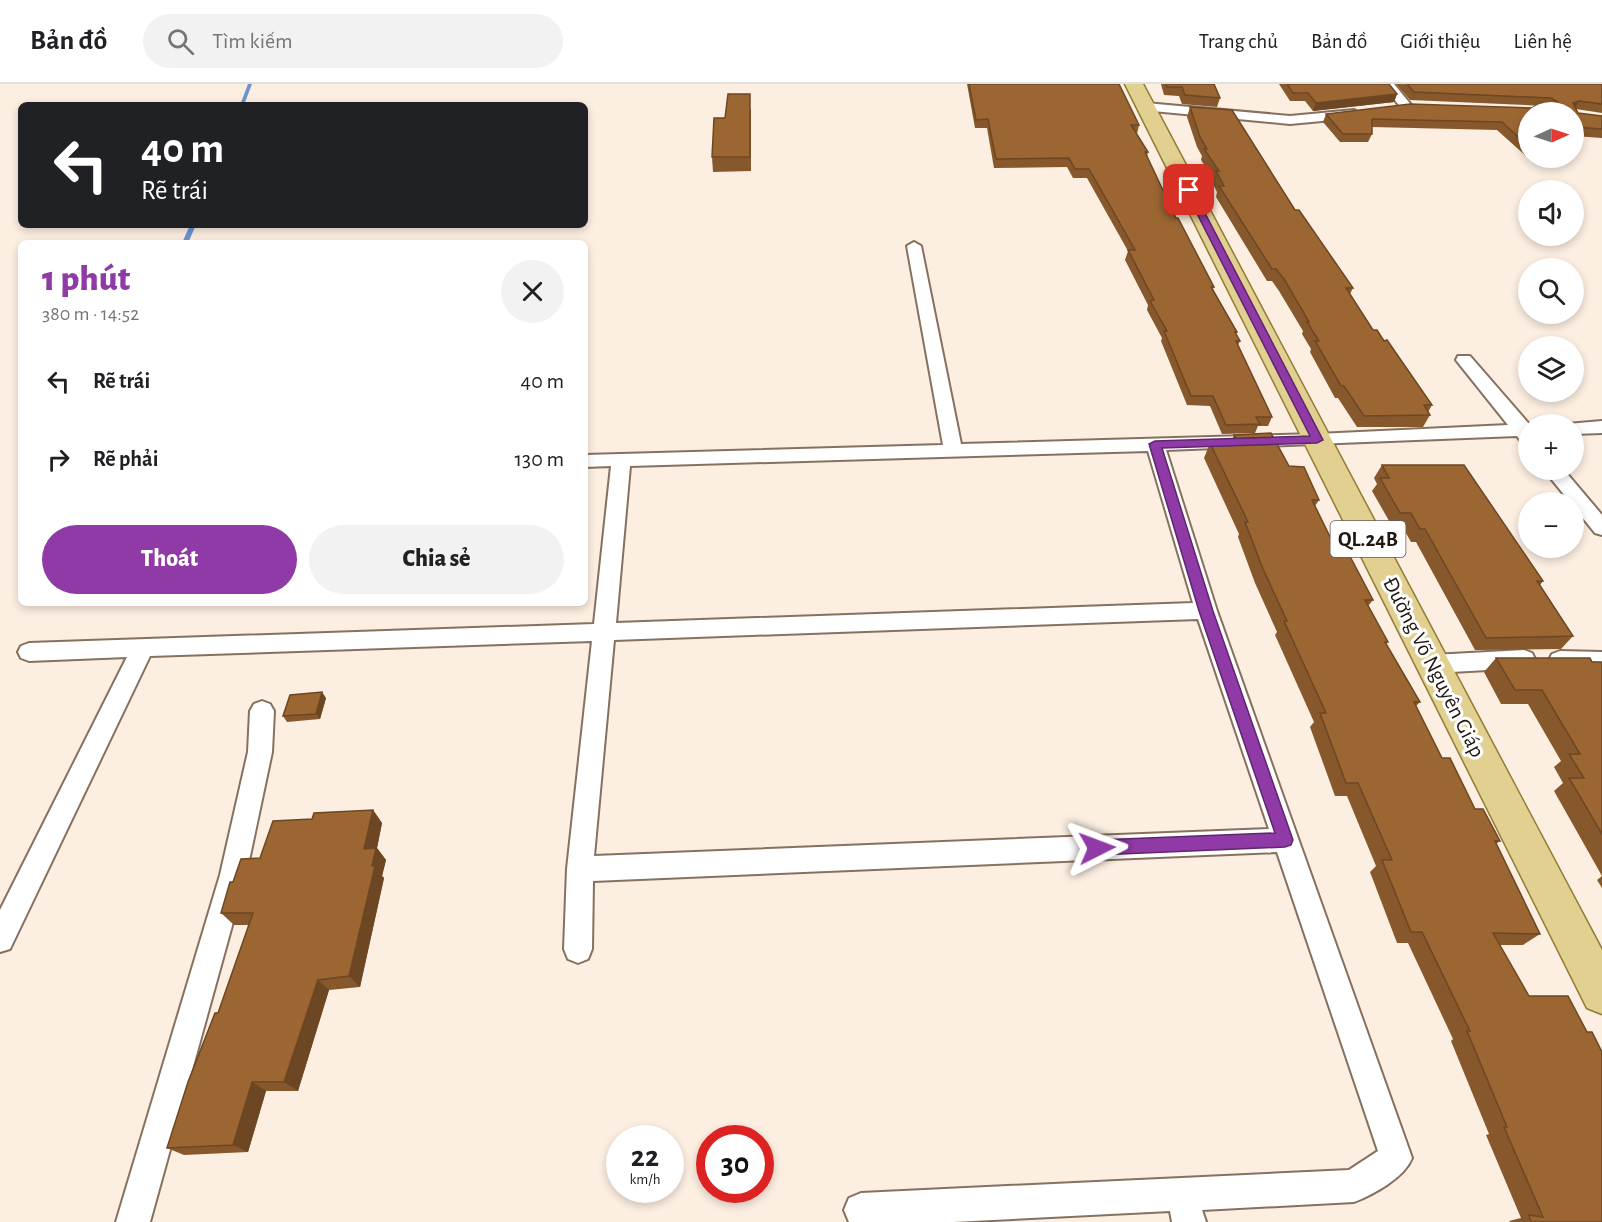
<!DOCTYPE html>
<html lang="vi">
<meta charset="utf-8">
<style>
:root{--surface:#fff;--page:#f2f2f2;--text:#202124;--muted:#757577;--line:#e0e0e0;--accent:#903aa7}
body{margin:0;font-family:"Alegreya Sans",sans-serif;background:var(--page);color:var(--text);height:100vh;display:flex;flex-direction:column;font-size:22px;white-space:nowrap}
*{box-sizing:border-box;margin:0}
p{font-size:20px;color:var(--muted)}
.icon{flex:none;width:33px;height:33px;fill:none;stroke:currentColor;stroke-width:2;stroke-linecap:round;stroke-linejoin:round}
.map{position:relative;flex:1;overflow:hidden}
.details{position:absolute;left:18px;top:156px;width:570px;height:366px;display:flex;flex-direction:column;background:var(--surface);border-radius:9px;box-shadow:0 3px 9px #0003}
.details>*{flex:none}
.hud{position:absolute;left:18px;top:18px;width:570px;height:126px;border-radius:9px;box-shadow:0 3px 9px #0003;background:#202124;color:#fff;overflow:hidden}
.needle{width:39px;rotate:87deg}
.buttons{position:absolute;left:1518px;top:18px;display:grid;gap:12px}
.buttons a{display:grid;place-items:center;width:66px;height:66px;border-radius:50%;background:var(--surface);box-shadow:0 3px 9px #0003;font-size:30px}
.speed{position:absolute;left:606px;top:1041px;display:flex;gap:12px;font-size:30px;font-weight:700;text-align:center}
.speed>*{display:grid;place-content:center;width:78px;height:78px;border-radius:50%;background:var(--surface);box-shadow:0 3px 9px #0003;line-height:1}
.speed small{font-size:15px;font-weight:400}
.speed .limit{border:9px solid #d22;background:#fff;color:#111}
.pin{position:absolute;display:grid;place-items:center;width:51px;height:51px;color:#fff;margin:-26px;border-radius:12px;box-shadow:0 3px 9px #0006}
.me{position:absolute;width:66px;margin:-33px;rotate:87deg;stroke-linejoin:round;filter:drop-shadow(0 0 4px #0008)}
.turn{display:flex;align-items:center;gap:21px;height:126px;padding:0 24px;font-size:27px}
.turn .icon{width:78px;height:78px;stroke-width:2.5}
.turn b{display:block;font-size:42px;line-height:51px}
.round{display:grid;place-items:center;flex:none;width:63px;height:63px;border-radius:32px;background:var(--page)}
.headline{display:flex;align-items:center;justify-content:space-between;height:102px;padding:0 24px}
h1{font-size:36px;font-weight:800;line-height:45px;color:var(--accent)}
.action{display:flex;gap:12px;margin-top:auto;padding:12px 24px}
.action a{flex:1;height:69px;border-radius:36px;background:var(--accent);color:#fff;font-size:24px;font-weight:800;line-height:69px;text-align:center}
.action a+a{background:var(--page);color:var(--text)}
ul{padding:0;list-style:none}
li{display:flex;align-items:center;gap:18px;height:78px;padding:0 24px}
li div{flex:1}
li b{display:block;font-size:22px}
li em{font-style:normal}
header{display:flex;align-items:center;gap:36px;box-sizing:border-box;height:84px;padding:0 30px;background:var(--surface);border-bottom:2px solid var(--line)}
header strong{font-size:28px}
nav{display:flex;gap:33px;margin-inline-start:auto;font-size:21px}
.search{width:420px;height:54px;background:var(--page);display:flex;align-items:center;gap:15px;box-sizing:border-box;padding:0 21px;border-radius:33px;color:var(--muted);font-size:22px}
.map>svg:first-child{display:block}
</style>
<header>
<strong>Bản đồ</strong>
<div class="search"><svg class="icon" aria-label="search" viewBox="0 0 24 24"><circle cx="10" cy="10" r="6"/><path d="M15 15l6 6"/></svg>Tìm kiếm</div>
<nav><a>Trang chủ</a><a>Bản đồ</a><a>Giới thiệu</a><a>Liên hệ</a></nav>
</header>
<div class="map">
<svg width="1602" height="1138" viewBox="0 0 1602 1138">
<rect width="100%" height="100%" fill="#fceee1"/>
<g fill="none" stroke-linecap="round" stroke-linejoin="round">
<!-- stream -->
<g fill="#6d94ce" fill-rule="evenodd">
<polygon points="248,0 252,0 244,21 240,21"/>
<polygon points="190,141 196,141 188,159 182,159"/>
</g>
<defs>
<g id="minor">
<polygon points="1382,0 1394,0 1412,22 1410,25 1402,25"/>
<polygon points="1146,19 1290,32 1354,26 1360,30 1354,34 1290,40 1142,26 1142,20"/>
<path d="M914,158L921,162L961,360L1317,350L1508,341L1456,276L1458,272H1470L1529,340L1528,360L1521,358L1517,352L1166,366L1217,527L1412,1074C1404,1094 1374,1110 1354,1118L1202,1126L1206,1138H1172L1170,1127L953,1138H849L844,1126L849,1114L861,1109L1349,1086L1378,1067L1277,768L593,797L592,865L588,875L578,879L568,875L564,865L567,785L592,557L150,572L10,865L0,868V826L127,573L29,577L21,574L18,568L21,562L29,559L594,540L611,382L585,383V371L943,361L907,162ZM1148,367L1193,519L616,539L630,382ZM1198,535L1269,745L594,772L614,556Z"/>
<polygon points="1602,337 1602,349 1574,350 1574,340 1567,340"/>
<polygon points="1544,386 1564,386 1602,431 1602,451 1595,449 1574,423 1574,418 1570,418"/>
<polygon points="1524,566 1532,569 1535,575 1532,581 1524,584 1433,589 1425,586 1422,580 1425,574 1433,571"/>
<polygon points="1560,567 1602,568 1602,586 1560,585 1552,582 1549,576 1552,570"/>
<polygon points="262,617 270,620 274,627 272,668 246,791 150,1138 116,1138 220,791 248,668 250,627 254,620"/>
</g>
<polygon id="primary" points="1125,0 1143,0 1602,866 1602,930 1587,924"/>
</defs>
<!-- minor casing -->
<use href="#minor" stroke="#86715f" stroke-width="4"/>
<!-- primary casing -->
<use href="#primary" stroke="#917a34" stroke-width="3"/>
<!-- minor -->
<use href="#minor" fill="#fff" fill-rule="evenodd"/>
<!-- primary -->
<use href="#primary" fill="#e2d091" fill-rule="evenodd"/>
</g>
<!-- wall -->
<g fill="#86582b">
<polygon points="967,0 1119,0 1139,41 1137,50 1148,68 1147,73 1176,134 1214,203 1213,205 1237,248 1236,250 1240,257 1238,261 1272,333 1268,342 1258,342 1255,349 1222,350 1210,322 1187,321 1161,257 1162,254 1147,226 1148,221 1125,176 1128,167 1087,94 1073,94 1067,83 994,84 987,44 975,44"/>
<polygon points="1161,0 1214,0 1220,14 1217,23 1182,20 1179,12 1164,11"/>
<polygon points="1279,0 1389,0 1397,10 1394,18 1313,27 1305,17 1290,17"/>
<polygon points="1396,0 1602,0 1602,29 1576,25 1578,29 1602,32 1602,54 1574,52 1574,28 1528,28 1528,72 1526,72 1497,46 1372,43 1372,50 1368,58 1340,58 1323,38 1326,30 1532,24 1547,22 1410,16"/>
<polygon points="1190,23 1295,126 1353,204 1350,210 1373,246 1432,321 1428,328 1430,331 1423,343 1357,343 1338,314 1335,314 1310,268 1311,265 1302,250 1303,247 1279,207 1272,197 1267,197 1216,113 1217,108 1212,98 1213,95 1201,76 1202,72 1197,63 1187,33"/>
<polygon points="751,25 751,87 713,88 712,73 725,34"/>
<polygon points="1234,351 1289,382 1319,416 1315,422 1335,463 1373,516 1368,522 1388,558 1386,560 1420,618 1416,622 1442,674 1475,725 1500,757 1496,760 1540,850 1523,861 1500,861 1602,1138 1510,1138 1509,1137 1521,1134 1486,1051 1489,1050 1451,957 1453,955 1408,859 1397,859 1370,788 1376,782 1347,712 1335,712 1310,643 1314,638 1275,551 1277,548 1255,499 1238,453 1239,450 1204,374 1210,359 1231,358"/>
<polygon points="1382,381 1543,497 1540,501 1573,552 1561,565 1475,566 1416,458 1411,458 1402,442 1392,442 1372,407 1377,400 1374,394"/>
<polygon points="1496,574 1602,578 1602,804 1597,796 1602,792 1554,707 1563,699 1554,683 1561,677 1528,620 1501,620 1484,588"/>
<polygon points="326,614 320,635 287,638 283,632"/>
<polygon points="373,726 382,739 377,764 386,776 382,792 384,794 360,903 329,906 298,1007 266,1007 248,1068 184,1071 167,1064 218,929 249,841 234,841 221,829 233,798 260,774"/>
</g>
<!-- shaded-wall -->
<g fill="#6d4723">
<polygon points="1397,10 1394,18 1313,27 1316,19"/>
<polygon points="1579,17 1574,25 1573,19"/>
<polygon points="322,608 326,614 320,635 316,630"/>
<polygon points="373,726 382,739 377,764 386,776 382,792 384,794 360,903 349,892 364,765"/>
<polygon points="318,896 329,906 298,1007 284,998"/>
<polygon points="252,998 266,1007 248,1068 233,1061"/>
</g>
<!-- building -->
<g fill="#9c6632" stroke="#6d4723" stroke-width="1.5">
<polygon points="969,0 1119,0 1139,41 1131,41 1148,68 1145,68 1176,134 1178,134 1214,203 1211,203 1237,248 1235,248 1240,257 1236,257 1272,333 1256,333 1260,340 1226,341 1213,312 1191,312 1164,247 1167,247 1150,217 1154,216 1128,166 1135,166 1089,85 1075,85 1069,74 996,75 988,35 976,36"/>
<polygon points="1166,0 1214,0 1220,14 1185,11 1182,3 1167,3"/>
<polygon points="1287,0 1389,0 1397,10 1316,19 1308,9 1293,9"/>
<polygon points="1407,0 1602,0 1602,20 1579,17 1573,19 1578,29 1602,32 1602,45 1574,43 1574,28 1528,28 1528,62 1502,38 1372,35 1372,50 1343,50 1326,30 1410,20 1532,24 1535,22 1557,22 1558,18 1551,14 1414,8"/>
<polygon points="728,10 750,10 750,73 712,73 714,34 725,34"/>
<polygon points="1190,23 1232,26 1295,126 1299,126 1353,204 1346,204 1373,246 1377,246 1384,257 1387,256 1432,321 1424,321 1430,331 1364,332 1344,302 1341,302 1315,257 1319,257 1307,238 1309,238 1284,195 1276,185 1272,185 1219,102 1224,102 1216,87 1219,87 1204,65 1207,65 1200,53"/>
<polygon points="1271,349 1289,382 1304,383 1319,416 1312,416 1335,463 1345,463 1373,516 1365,516 1388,558 1385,558 1420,618 1414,618 1442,674 1450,674 1475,725 1483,725 1500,757 1495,757 1540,850 1493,849 1529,912 1568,912 1587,948 1592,948 1602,968 1602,1138 1531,1138 1529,1131 1543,1133 1504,1043 1507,1043 1467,947 1470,947 1422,848 1411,848 1382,776 1392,776 1358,699 1346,699 1320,629 1326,629 1284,537 1287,537 1263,485 1245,438 1248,438 1210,359 1238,358 1234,351"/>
<polygon points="1382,381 1464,381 1543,497 1537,497 1573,552 1486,554 1425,445 1420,445 1411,429 1400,429 1380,394 1389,394"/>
<polygon points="1496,574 1590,574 1592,578 1602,578 1602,750 1569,694 1584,694 1569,670 1580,670 1542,606 1515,606"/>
<polygon points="322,608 316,630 283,632 290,611"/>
<polygon points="373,726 364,765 376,764 372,782 375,782 349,892 318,896 284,998 252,998 233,1061 167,1064 188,998 215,929 218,929 253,829 221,829 230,798 233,798 241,775 260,774 273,737 312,735 314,729"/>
</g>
<!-- route -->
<polygon fill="#903aa7" stroke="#5e266d" stroke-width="1.5" points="1189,104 1193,106 1323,356 1317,359 1162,364 1213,527 1293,756 1291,761 1285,763 1097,771 1091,769 1089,764 1091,758 1097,756 1275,749 1199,527 1149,360 1155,357 1310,352 1185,106"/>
<g text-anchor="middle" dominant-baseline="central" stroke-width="6" stroke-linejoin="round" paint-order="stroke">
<!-- shield labels -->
<rect fill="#fefefe" stroke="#635c57" stroke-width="1.5" x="1330.5" y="437" width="75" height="36" rx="4.5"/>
<g font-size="21" font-weight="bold" fill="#201710">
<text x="1368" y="455">QL.24B</text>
</g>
<!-- street labels -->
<g font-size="22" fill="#201710" stroke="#fefefe">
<text transform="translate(1434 583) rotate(63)">Đường Võ Nguyên Giáp</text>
</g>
</g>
</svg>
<div class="buttons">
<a><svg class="needle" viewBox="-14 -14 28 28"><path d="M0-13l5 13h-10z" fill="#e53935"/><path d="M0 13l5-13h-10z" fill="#757577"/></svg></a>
<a><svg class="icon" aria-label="sound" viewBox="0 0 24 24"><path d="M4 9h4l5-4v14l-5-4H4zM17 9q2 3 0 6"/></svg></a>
<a><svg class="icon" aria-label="search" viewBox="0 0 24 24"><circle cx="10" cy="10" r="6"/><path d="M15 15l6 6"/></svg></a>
<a><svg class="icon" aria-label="layers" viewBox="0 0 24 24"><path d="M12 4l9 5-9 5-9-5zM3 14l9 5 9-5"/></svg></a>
<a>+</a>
<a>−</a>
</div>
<div class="speed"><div>22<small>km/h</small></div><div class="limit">30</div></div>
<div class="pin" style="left:1189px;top:106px;background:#d93025"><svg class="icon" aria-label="arrive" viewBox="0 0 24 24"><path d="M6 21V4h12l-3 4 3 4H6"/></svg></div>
<svg class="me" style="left:1097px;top:764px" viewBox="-20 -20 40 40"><path d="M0-17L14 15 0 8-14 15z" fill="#903aa7" stroke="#fff" stroke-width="4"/></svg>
<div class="hud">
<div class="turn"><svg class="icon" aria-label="left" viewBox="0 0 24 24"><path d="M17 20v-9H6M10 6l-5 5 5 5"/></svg><div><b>40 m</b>Rẽ trái</div></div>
</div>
<section class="details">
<div class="headline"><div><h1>1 phút</h1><p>380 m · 14:52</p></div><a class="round"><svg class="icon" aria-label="close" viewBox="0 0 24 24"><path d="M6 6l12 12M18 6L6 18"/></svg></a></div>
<ul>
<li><svg class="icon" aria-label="left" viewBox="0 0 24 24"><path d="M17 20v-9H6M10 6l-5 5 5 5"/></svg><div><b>Rẽ trái</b></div><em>40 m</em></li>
<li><svg class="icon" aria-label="right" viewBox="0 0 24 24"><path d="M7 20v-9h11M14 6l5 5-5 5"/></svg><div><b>Rẽ phải</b></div><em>130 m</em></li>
</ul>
<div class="action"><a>Thoát</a><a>Chia sẻ</a></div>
</section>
</div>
